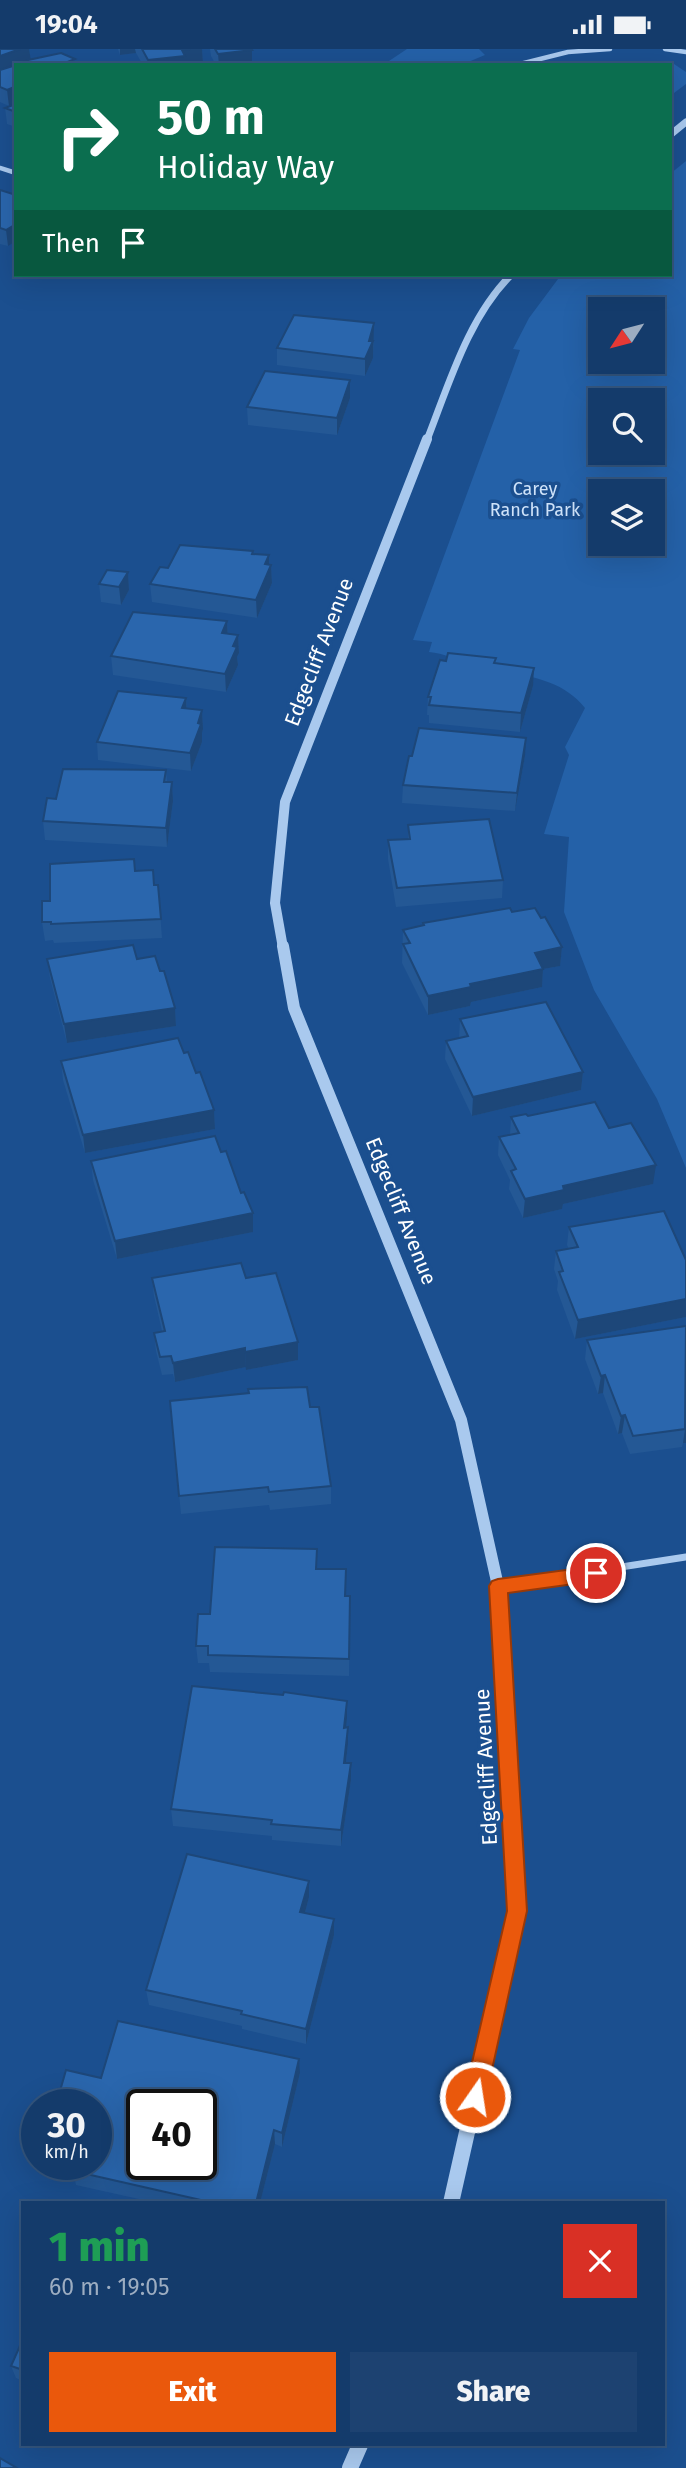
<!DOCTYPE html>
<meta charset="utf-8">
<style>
:root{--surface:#143b6b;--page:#1d4271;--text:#f1f3f6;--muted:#9dadc1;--line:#33557e;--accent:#ea580c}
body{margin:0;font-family:"Fira Sans",sans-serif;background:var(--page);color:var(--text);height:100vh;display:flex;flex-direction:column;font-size:26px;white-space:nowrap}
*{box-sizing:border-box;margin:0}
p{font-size:23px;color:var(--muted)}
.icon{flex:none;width:38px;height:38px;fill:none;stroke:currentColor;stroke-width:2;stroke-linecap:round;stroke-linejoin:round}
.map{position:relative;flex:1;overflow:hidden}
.panel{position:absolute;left:21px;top:2152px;width:644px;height:245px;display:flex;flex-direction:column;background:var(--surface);border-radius:0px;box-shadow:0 7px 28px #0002,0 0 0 2px var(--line)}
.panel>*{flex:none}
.banner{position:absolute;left:14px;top:14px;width:658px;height:214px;border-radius:0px;box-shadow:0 7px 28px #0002,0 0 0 2px var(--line);background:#0b6e4f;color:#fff;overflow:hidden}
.needle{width:46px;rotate:234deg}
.controls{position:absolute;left:588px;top:248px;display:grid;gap:14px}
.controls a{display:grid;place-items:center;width:77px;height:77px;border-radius:0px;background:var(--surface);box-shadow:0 7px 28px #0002,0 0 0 2px var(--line);font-size:35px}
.speed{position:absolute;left:21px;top:2040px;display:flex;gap:14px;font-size:35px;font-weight:700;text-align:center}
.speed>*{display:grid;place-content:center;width:91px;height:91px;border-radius:50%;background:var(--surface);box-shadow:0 7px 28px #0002,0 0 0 2px var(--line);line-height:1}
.speed small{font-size:18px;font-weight:400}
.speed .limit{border:4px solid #111;border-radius:10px;background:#fff;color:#111}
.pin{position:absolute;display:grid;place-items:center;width:60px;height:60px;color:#fff;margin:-30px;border:4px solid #fff;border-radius:50%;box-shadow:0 2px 7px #0007}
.me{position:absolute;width:77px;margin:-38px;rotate:13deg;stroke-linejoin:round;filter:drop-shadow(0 0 5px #0008)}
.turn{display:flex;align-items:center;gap:24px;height:147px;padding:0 28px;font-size:32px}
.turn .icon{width:91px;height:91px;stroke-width:2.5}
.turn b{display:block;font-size:49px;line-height:60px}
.then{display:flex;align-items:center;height:66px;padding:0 28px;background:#0003;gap:14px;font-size:26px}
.round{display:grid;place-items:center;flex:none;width:74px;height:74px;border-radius:0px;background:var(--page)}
.head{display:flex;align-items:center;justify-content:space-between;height:119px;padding:0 28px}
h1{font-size:42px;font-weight:800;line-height:52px;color:#1e9e55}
.action{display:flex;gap:14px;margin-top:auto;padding:14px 28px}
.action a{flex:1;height:80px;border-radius:0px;background:var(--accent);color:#fff;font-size:28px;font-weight:800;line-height:80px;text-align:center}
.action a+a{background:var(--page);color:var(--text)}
.status{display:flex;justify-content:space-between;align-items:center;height:49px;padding:0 35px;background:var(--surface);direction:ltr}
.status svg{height:19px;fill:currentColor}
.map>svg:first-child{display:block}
</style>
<div class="status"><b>19:04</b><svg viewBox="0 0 49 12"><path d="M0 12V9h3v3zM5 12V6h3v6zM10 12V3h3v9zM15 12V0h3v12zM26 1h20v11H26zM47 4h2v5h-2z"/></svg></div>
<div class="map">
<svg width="686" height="2419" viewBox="0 0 686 2419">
<rect width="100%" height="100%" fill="#1b4f8f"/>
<!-- green -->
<g fill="#2461a8" fill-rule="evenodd">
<polygon points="407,0 479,0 485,6 461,16 383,16"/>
<polygon points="627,13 674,15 686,23 686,35 670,47 670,16 584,16"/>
<path d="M686,112V1119L657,1050L594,941L564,863L569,788L544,785L569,706L565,698L585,659C557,623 510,627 471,616C456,611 444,604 429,603L432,593L413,591L520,301L513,300L529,269L561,226H670V125ZM600,261H653V313H600ZM600,352H653V404H600ZM600,443H653V495H600Z"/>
</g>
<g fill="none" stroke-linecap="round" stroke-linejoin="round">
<!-- minor-far1 -->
<g stroke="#a9c9ee" stroke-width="4.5">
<polyline points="665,0 686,3"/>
<polyline points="516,16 568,3 610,0"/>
<polyline points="0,119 16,124"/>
</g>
<!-- minor -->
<polyline stroke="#a9c9ee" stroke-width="7" points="498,1537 686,1508"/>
<!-- tertiary-far3 -->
<g stroke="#a9c9ee" stroke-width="7">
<polyline points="670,86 686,73"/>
<path d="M427,391C449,335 468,269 511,226"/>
</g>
<!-- tertiary-far2 -->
<polyline stroke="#a9c9ee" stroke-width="10" points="283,899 275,854 285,753 427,390"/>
<!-- tertiary-far1 -->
<polyline stroke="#a9c9ee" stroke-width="12" points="283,897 294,959 461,1371 498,1537 499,1560"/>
<!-- tertiary -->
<g stroke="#a9c9ee" stroke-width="16">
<polyline points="451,2154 517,1862 499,1558"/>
<polyline points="350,2419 360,2396"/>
</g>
</g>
<!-- wall -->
<g fill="#245895">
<polygon points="0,0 29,0 30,11 16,16 16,54 9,57 0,53"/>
<polygon points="118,0 202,0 203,14 186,16 143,16 136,4 120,6"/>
<polygon points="210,0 251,0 252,16 216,16 211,7"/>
<polygon points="16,55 16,78 7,75 5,59"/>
<polygon points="0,141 16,146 8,197 0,195"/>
<polygon points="374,291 373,309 365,327 277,316 277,299"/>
<polygon points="350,331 350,349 337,386 248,376 247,358"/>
<polygon points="253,502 253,505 269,516 271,516 272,534 257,569 152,553 150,535 168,519"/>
<polygon points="128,523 129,541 121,556 101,553 99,535"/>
<polygon points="227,572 228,585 238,586 239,604 237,608 238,616 226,643 113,626 111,607"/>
<polygon points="496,609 495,614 533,637 520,683 429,674 429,666 427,666 428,648 446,612"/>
<polygon points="186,649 187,660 202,661 203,680 202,684 202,693 191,722 98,711 97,693"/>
<polygon points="525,707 515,762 402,754 403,736"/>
<polygon points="166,721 167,733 172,733 173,752 167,798 45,791 43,772 56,750"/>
<polygon points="408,776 503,831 502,849 396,858 388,810 388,791 408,790"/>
<polygon points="136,822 154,836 158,836 162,889 54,894 53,891 45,892 42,873 50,852"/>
<polygon points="512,863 541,869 562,898 560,917 543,920 542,938 471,953 470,957 428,966 402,914 403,881 423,877 423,874"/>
<polygon points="47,910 137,910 160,922 175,959 176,977 67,994 50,929"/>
<polygon points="460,970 583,1023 581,1041 472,1067 445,1010 446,992 459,989"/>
<polygon points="184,1004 196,1024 214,1061 215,1080 85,1104 63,1031 61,1012"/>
<polygon points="528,1067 609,1079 653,1135 563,1155 562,1160 523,1169 509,1140 510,1131 498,1106 499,1088 510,1086 511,1068"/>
<polygon points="91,1112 253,1183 117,1210 93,1131"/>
<polygon points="569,1178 686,1211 686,1268 575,1290 557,1241 558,1232 554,1220 556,1202 569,1200 567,1196"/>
<polygon points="152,1229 246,1229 298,1293 298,1311 246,1321 246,1318 175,1333 173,1325 162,1326 156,1302 154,1284 162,1282 154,1247"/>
<polygon points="686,1277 686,1394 683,1394 682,1398 630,1405 622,1384 618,1385 603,1344 598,1345 585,1310 587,1291"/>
<polygon points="170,1352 310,1358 331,1437 331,1455 270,1461 269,1456 181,1465"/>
<polygon points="317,1520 346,1547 350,1547 349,1627 210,1623 209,1614 198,1614 196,1597 210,1565"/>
<polygon points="347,1652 346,1679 348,1678 348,1695 346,1714 351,1731 341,1797 272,1791 272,1787 173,1777 171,1760"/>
<polygon points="309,1848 305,1864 334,1870 334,1886 306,1995 242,1980 242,1977 149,1956 146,1941"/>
<polygon points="300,2024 282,2098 275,2095 260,2154 157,2154 76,2136 73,2122 101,2029"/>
<polygon points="23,2290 23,2332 16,2329 11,2317"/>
</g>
<!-- shaded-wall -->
<g fill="#1d4779">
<polygon points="20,0 29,0 31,12 0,23 0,7"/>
<polygon points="120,0 135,0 136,4 120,6"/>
<polygon points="190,0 202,0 203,14 186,16 149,16 148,11 182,1"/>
<polygon points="252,1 252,16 219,16 218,5"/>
<polygon points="14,38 16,54 9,57 7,41"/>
<polygon points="16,175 16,192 8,197 6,181"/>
<polygon points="374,274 373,309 365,327 365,310"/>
<polygon points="350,331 350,349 337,386 337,369"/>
<polygon points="269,506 269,521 271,516 272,534 257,569 256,551 265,515"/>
<polygon points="128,523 129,541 121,556 119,538"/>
<polygon points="227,572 228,591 222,584"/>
<polygon points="238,586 239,604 237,608 238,616 226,643 225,625 233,597"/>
<polygon points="534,619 533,637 520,683 521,664"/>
<polygon points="186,649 187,667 182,659"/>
<polygon points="202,661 203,680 202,684 202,693 191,722 190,704"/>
<polygon points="526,689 525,707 515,762 517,744"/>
<polygon points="172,733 173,752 167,798 166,779"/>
<polygon points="562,898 560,917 543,920 542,938 471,953 470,957 428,966 428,947 470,935 535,904"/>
<polygon points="175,959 176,977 67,994 64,975"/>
<polygon points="583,1023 581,1041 472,1067 473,1048"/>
<polygon points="214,1061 215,1080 85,1104 83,1086"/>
<polygon points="656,1116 653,1135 563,1155 562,1160 523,1169 525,1150 563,1137"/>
<polygon points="253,1164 253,1183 117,1210 115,1192"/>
<polygon points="686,1250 686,1268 575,1290 578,1271"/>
<polygon points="298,1293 298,1311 246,1321 245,1303"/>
<polygon points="245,1299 246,1318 175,1333 173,1314"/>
<polygon points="605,1326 603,1344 598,1345 601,1327"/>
<polygon points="625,1366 622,1384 618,1385 621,1367"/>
<polygon points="685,1376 686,1376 686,1394 683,1394 685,1380"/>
<polygon points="347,1652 347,1669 344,1696 344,1679"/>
<polygon points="348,1678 348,1695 344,1730 344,1714"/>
<polygon points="351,1714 351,1731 341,1797 341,1781"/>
<polygon points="309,1832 309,1848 301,1879 300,1863"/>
<polygon points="334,1870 334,1886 306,1995 306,1980"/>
<polygon points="299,2010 300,2024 282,2098 282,2084"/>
<polygon points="274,2081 275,2095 260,2154 256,2154"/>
</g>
<!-- building -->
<g fill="#2a66ad" stroke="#1d4779" stroke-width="2" fill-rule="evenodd">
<polygon points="0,0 20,0 0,7"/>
<polygon points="142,0 190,0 182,1 185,7 148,11"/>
<polygon points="215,0 251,0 252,1 218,5"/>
<polygon points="61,4 75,10 65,14 79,14 81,16 16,16 28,11"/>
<polygon points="16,16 16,39 14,38 7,41 0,38 0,21"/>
<polygon points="16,55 16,63 5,59"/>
<polygon points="0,141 16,146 16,175 6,181 0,179"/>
<polygon points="294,266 374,274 369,292 373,292 365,310 277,299"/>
<polygon points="265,322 350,331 337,369 247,358"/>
<polygon points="180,496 253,502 252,505 269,506 265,515 271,516 256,551 150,535 160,518 168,519"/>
<polygon points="107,521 128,523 119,538 99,535"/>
<polygon points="133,563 227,572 222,584 238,586 233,597 237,598 225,625 111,607"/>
<polygon points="448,604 496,609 494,614 534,619 521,664 429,656 431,648 428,648 440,611 446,612"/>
<polygon points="118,642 186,649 182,659 202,661 198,674 201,675 190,704 97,693"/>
<polygon points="419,679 526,689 517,744 403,736 409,707 412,707"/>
<polygon points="63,720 166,721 164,733 172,733 166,779 43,772 47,749 56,750"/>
<polygon points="489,770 503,831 397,839 388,791 410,790 408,776"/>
<polygon points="134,810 135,822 153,821 154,836 158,836 161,870 51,875 51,873 42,873 42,852 50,852 50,815"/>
<polygon points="510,859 512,863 535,859 541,869 545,868 562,898 535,904 543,920 470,935 471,938 428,947 403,895 410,894 403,881 424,876 423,874"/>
<polygon points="133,896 137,910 155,907 160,922 164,922 175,959 64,975 47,910"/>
<polygon points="546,953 583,1023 473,1048 446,992 468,987 460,970"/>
<polygon points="178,989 184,1004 188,1003 196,1024 200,1023 214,1061 83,1086 61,1012"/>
<polygon points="595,1053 609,1079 631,1074 656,1116 563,1137 564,1141 525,1150 511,1122 516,1120 499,1088 519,1084 511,1068 526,1065 528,1067"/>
<polygon points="215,1087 221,1103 226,1102 241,1144 244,1143 253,1164 115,1192 91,1112"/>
<polygon points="664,1162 686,1211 686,1250 578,1271 559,1223 563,1222 556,1202 578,1198 569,1178"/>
<polygon points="241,1214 246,1229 276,1224 298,1293 245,1303 245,1299 173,1314 171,1307 160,1308 154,1284 165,1282 152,1229"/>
<polygon points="686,1277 685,1380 633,1387 625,1366 621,1367 605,1326 601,1327 587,1291"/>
<polygon points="307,1338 310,1358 319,1358 331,1437 269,1443 268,1438 179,1447 170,1352 249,1344 248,1340"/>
<polygon points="215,1498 317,1500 316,1520 346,1520 345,1547 350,1547 349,1610 208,1606 208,1597 196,1597 198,1565 210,1565"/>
<polygon points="192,1637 283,1646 284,1643 347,1652 344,1679 348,1678 344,1714 351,1714 341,1781 271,1775 272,1771 171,1760"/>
<polygon points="187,1805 309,1832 300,1863 334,1870 306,1980 241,1965 242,1962 146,1941"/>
<path d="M118,1972L299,2010L282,2084L274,2081L256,2154H214L73,2122L75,2116H96V2056H56L66,2021L101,2029ZM142,2056H201V2116H142Z"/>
<polygon points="23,2290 23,2321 11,2317"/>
<polygon points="0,2409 17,2419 0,2419"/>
</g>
<!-- route -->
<polygon fill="#ea580c" stroke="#983908" stroke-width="2" points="596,1517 603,1519 605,1524 603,1529 596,1532 508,1544 527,1862 486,2048 483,2055 475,2058 468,2055 464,2048 507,1862 489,1537 492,1532 498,1530"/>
<g text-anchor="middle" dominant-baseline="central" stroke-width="7" stroke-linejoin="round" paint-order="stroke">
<!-- far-park labels -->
<g font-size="18" fill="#cfe3fa" stroke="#1b4f8f">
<text x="535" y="440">Carey<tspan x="535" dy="21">Ranch Park</tspan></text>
</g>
<!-- street labels -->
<g font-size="21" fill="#fff" stroke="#1b4f8f">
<text transform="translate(319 603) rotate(-69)">Edgecliff Avenue</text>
<text transform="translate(401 1162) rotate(68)">Edgecliff Avenue</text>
<text transform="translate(486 1718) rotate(-93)">Edgecliff Avenue</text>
</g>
</g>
</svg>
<div class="controls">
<a><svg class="needle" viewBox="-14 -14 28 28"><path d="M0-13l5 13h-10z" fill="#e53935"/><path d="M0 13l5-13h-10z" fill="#9dadc1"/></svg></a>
<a><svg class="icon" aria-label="search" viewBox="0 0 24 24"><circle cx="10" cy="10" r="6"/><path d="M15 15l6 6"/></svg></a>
<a><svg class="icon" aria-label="layers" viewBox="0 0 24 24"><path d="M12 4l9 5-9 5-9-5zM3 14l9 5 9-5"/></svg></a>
</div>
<div class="speed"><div>30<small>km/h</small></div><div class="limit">40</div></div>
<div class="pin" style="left:596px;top:1524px;background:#d93025"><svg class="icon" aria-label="arrive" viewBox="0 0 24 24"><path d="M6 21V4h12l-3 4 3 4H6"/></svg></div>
<svg class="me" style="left:475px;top:2048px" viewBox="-20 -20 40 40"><circle r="17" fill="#ea580c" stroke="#fff" stroke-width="3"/><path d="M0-11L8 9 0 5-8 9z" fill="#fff"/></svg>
<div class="banner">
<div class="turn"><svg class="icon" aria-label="right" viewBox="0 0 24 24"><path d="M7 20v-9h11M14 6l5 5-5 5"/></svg><div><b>50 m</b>Holiday Way</div></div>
<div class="then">Then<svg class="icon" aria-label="arrive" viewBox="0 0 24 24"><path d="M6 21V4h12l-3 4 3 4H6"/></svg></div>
</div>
<section class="panel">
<div class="head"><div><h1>1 min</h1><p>60 m · 19:05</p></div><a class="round" style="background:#d93025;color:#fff"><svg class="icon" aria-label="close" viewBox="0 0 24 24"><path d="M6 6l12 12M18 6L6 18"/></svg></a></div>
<div class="action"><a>Exit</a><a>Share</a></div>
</section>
</div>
